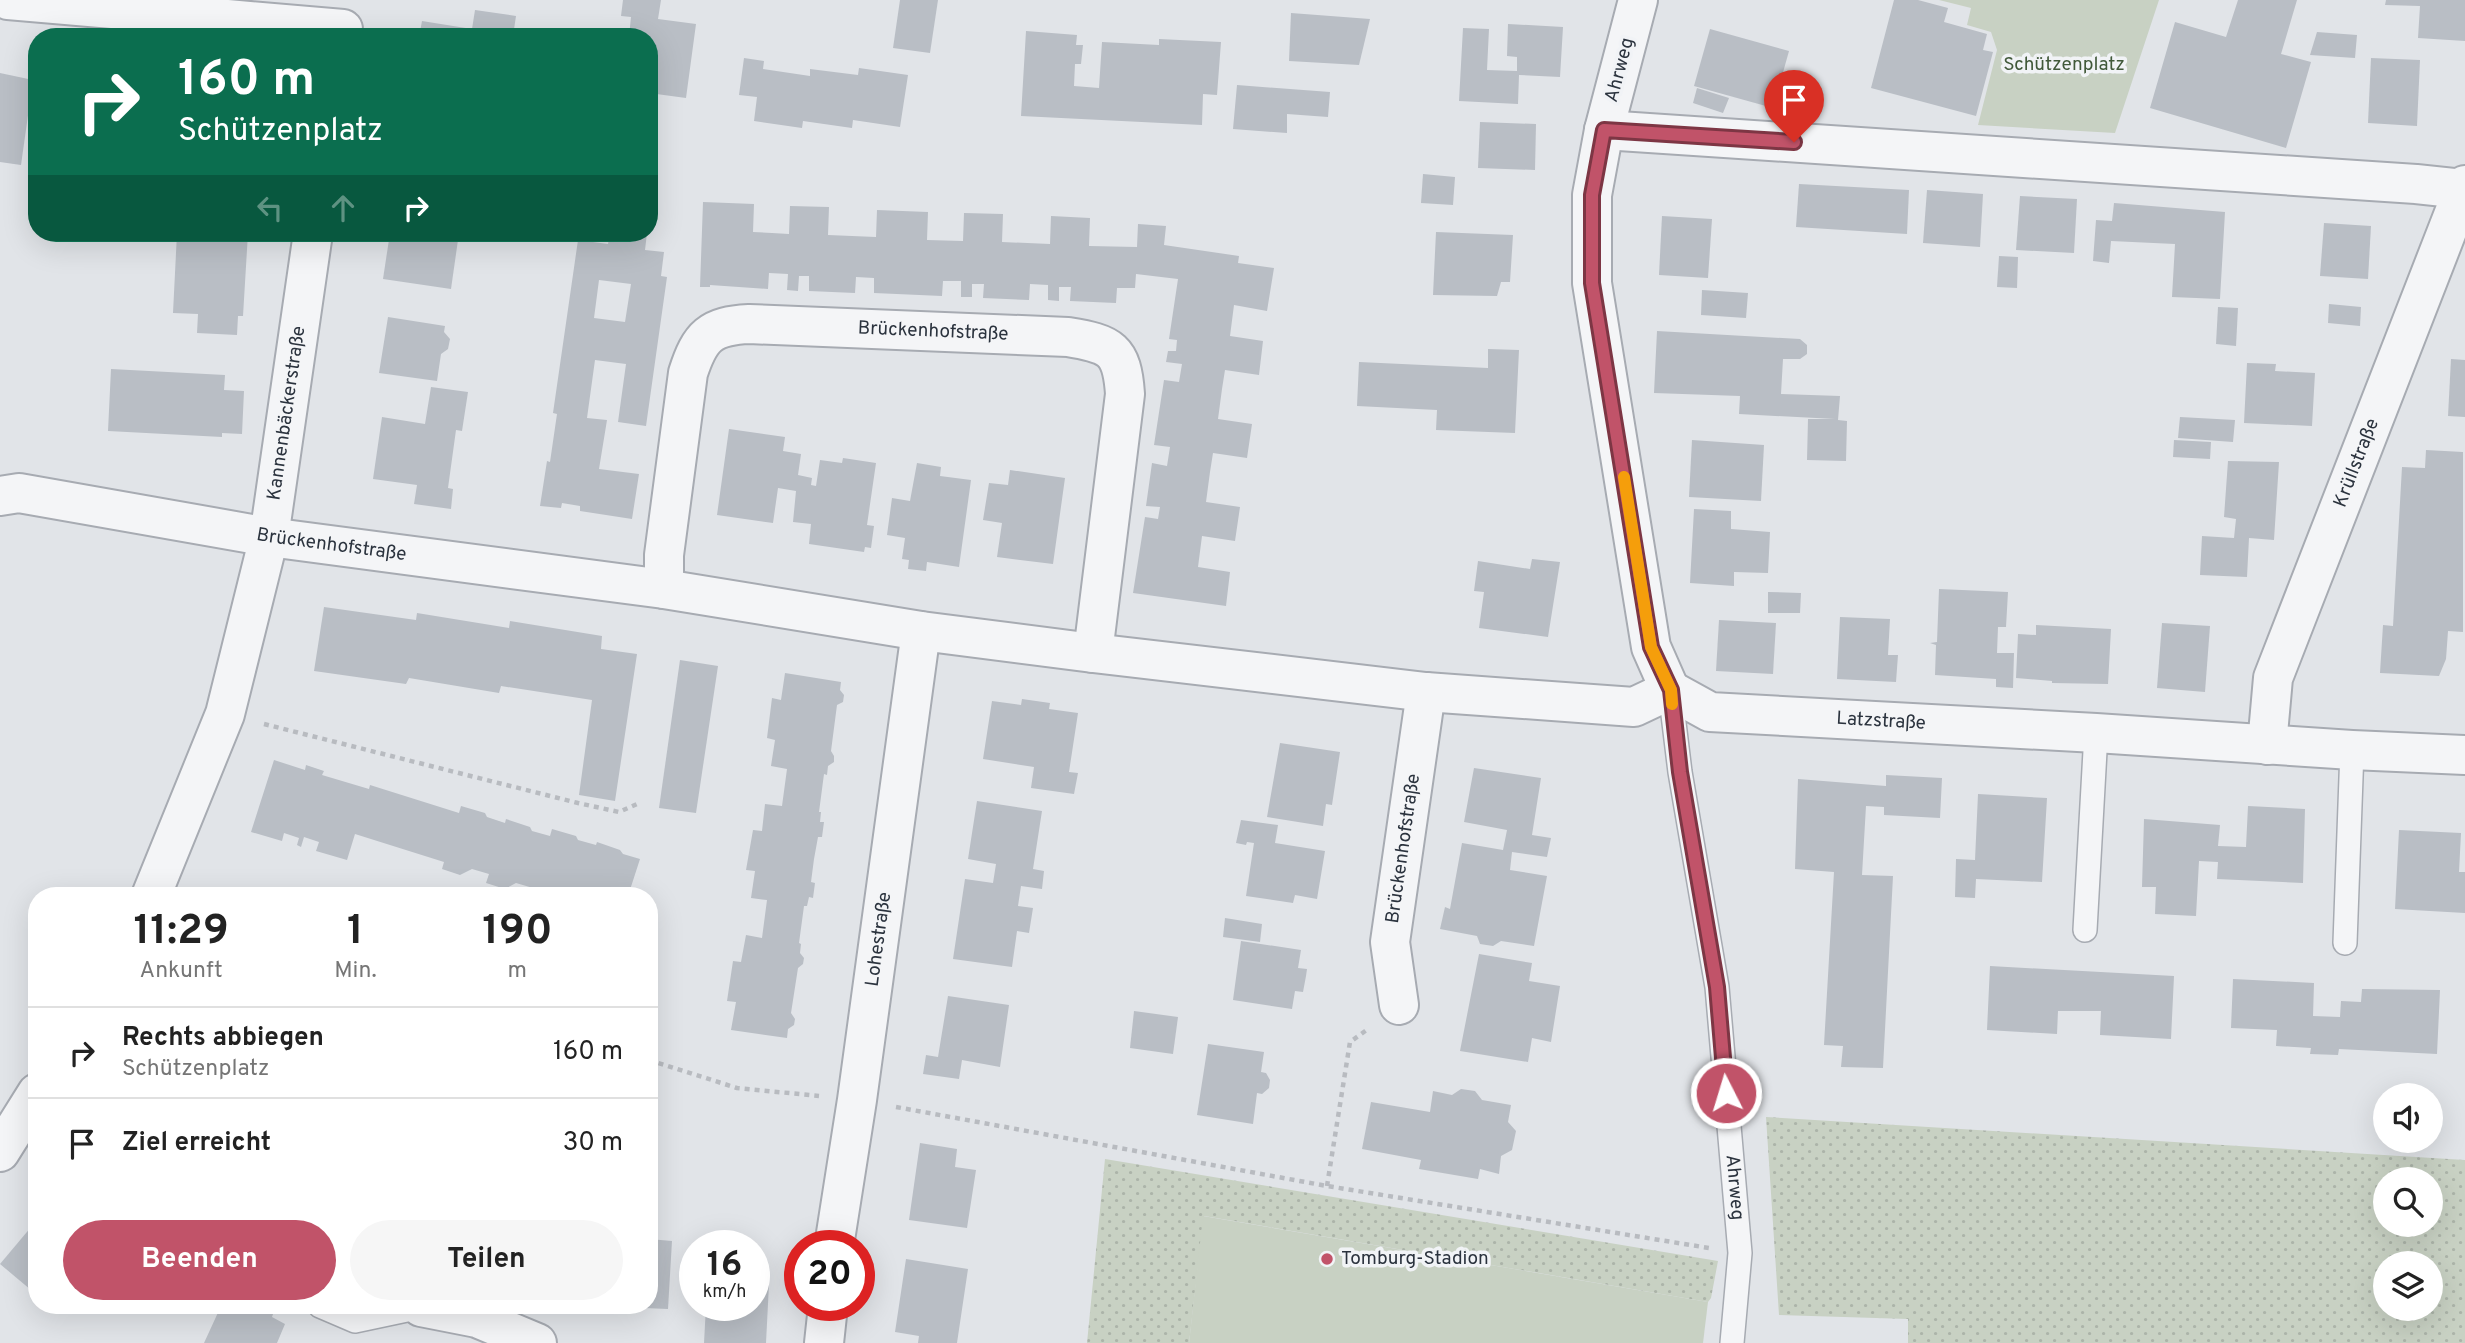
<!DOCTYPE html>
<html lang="de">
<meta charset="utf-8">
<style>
:root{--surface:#fff;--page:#f6f6f6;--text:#222;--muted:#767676;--line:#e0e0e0;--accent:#c15369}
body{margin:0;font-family:Overpass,sans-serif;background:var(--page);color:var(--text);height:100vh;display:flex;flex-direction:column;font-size:26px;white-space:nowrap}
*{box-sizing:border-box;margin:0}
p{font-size:23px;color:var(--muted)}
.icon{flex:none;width:38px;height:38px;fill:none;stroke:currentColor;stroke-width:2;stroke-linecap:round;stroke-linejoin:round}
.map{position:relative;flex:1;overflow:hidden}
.panel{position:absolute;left:28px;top:887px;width:630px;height:427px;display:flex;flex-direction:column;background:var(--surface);border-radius:28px;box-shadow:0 7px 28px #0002}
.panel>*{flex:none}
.top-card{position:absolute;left:28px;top:28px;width:630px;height:214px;border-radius:28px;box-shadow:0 7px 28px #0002;background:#0b6e4f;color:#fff;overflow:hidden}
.fabs{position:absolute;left:2373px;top:1083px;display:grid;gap:14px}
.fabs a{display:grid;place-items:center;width:70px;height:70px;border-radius:50%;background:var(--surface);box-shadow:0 7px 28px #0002;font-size:35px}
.speed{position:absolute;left:679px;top:1230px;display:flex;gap:14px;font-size:35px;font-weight:700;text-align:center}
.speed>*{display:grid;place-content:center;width:91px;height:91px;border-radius:50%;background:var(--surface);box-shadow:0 7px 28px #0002;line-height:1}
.speed small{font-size:18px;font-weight:400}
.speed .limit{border:10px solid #d22;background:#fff;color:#111}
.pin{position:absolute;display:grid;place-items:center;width:60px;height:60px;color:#fff;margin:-72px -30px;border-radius:50% 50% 50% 0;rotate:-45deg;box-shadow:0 0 7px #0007}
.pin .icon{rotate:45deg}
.me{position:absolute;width:77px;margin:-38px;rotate:355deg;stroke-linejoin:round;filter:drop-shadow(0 0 5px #0008)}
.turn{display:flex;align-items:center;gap:24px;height:147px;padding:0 35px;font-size:32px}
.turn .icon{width:91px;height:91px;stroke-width:2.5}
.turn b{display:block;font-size:49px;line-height:60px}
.lanes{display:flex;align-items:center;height:66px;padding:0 35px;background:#0003;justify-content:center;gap:35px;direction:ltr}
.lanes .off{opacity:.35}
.eta{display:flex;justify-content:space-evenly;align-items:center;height:119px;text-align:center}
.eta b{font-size:42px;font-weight:700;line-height:49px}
.action{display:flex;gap:14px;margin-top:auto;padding:14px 35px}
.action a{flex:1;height:80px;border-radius:42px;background:var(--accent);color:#fff;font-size:28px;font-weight:700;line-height:80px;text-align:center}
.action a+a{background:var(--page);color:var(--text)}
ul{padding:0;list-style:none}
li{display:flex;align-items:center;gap:21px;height:91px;padding:0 35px;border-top:2px solid var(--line)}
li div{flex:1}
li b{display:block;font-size:26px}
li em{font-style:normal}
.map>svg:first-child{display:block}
</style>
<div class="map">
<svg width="2465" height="1343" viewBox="0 0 2465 1343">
<defs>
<pattern id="grass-dots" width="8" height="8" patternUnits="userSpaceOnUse" patternTransform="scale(1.75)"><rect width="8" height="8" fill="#c8d1c3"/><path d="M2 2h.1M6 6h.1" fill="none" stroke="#acb4a9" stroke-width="1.8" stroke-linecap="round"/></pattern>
</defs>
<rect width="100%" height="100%" fill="#e1e4e8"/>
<!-- grass -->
<g fill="url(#grass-dots)" fill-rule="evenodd">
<path d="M1766,1117L2465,1160V1343H1908V1319L1779,1315ZM2385,1180H2431V1225H2385ZM2385,1264H2431V1309H2385Z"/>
<polygon points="1105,1159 1718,1261 1711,1298 1708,1302 1204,1216 1189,1343 1087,1343"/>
</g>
<!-- park -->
<g fill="#c8d1c3">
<polygon points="1939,0 2159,0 2115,133 1978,125 1997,50 1991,32 1967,25 1971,8"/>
<polygon points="1203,1216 1708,1302 1703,1343 1189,1343"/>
</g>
<!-- building -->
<g fill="#b9bec5" fill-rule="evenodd">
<polygon points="623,0 661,0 658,19 696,24 686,98 649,93 649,37 629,37 631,17 621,16"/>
<polygon points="900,0 938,0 930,53 893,48"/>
<polygon points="1894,0 1918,0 1948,8 1944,22 1987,34 1983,50 1993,52 1976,116 1871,88"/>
<polygon points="2238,0 2297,0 2281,54 2311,62 2286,148 2150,108 2175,22 2226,37"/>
<polygon points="2386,0 2465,0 2465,41 2418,38 2420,6 2385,5"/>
<polygon points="475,10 516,16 513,36 492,34 492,37 419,37 422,21 472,29"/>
<polygon points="1291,13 1370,19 1359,65 1289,61"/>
<polygon points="1508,24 1563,27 1560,77 1519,75 1518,104 1459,101 1463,28 1489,29 1487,70 1517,71 1517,57 1507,56"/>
<polygon points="1710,29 1789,51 1773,108 1694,86"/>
<polygon points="1026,31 1077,35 1076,45 1083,45 1081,64 1075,64 1074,86 1099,88 1102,42 1159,45 1159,39 1221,42 1217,95 1203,94 1202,125 1021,116"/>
<polygon points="2317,32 2357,35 2355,58 2310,55"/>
<polygon points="744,58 764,61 763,69 810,76 810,69 858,75 859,68 908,75 900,127 853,120 852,128 803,121 802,128 754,121 757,97 739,95"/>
<polygon points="2371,58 2420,60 2417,126 2368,123"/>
<polygon points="0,73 33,80 21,165 0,162"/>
<polygon points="1237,85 1330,92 1328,117 1287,114 1287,133 1233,129"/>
<polygon points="1697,88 1729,98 1723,113 1693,103"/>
<polygon points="1480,122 1536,124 1535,170 1478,168"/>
<polygon points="1423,174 1455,177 1453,205 1421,203"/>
<polygon points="1799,184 1909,190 1907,234 1796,227"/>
<polygon points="1927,190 1983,194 1980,247 1923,243"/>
<polygon points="2020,196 2077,199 2074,253 2016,250"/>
<polygon points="703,202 754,204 753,232 772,233 789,234 790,206 829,207 828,235 876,237 877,210 928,212 927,240 963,241 964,213 1003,214 1002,242 1050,244 1051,216 1090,218 1089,246 1137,247 1138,224 1166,226 1164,245 1239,256 1238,263 1274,268 1267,311 1234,305 1230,336 1263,341 1259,375 1225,370 1222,389 1218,419 1252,424 1247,458 1213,453 1210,472 1206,502 1240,507 1235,541 1202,536 1198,567 1230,572 1226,606 1133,593 1145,517 1158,519 1160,507 1146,506 1152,463 1167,466 1170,447 1154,445 1164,380 1179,382 1182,364 1166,362 1168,351 1176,351 1177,340 1169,339 1178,279 1136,274 1135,288 1117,288 1116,303 1070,301 1071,287 1059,287 1059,301 1048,300 1048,285 1030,284 1029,300 983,298 984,284 972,284 972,297 961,297 961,281 943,281 942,296 874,293 874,278 856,277 855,293 809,291 809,276 799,276 798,291 787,290 788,274 769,273 768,289 710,285 710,287 700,287"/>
<polygon points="2114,203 2225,212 2220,299 2172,297 2175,244 2111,241 2109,263 2093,261 2096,220 2112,221"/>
<polygon points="1662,216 1712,219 1708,278 1659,275"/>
<polygon points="2324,223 2371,226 2368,279 2320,276"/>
<polygon points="1436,232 1513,235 1510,282 1501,282 1497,296 1433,295"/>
<polygon points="177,233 248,233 243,316 238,316 237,335 197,333 198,314 173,313"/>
<polygon points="390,233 459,233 451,289 383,279"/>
<path d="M610,233H647L645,250L664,252L661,276L667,277L646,426L618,422L626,364L595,360L587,418L607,420L599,469L639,474L632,519L580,511V506L562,503L561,508L540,506L547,461L550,462L557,414L553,413L578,240L608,244ZM599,280L631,284L625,322L594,318Z"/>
<polygon points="1999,256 2018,257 2017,288 1997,287"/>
<polygon points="1702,290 1748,293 1746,318 1701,315"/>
<polygon points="2329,304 2361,307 2360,326 2328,323"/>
<polygon points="2218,307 2238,308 2236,346 2216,344"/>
<polygon points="388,317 445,326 444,332 450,339 448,349 441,354 437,381 379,373"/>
<polygon points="1657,331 1800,339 1807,345 1807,354 1800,359 1783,359 1781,394 1840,396 1838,420 1847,421 1846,461 1807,460 1808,419 1835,419 1739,414 1740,396 1654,393"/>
<polygon points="1488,349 1519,350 1515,433 1436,430 1437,410 1357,406 1359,362 1488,368"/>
<polygon points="2451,359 2465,360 2465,417 2448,416"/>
<polygon points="2247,363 2276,364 2275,371 2315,373 2312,426 2244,423"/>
<polygon points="111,369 225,375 224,390 244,391 242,434 222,433 222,437 108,431"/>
<polygon points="431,387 468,392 462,431 456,430 448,488 453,489 451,509 414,504 417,485 373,479 382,417 425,424"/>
<polygon points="2180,417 2235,420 2233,442 2178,438"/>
<polygon points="729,429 785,437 783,451 801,454 798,475 812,478 811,485 816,486 820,460 842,463 843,458 876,463 867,525 874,526 871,548 865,547 864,552 809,544 811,524 793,522 796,491 778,488 773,523 717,515"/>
<polygon points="1692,440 1764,445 1761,501 1689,497"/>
<polygon points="2174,440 2211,442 2210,459 2173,457"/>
<polygon points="2426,450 2463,452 2463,632 2448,631 2446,659 2439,676 2380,673 2383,625 2393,626 2402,467 2425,468"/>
<polygon points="2228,461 2279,462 2274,540 2249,538 2247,577 2200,575 2202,536 2234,538 2236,519 2224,517"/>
<polygon points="917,463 941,467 940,476 971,480 959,567 927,562 926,571 908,569 909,560 902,559 905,538 887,535 892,498 910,501"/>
<polygon points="1010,470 1065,478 1053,564 997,557 1002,523 983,520 989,483 1008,485"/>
<polygon points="1694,509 1731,511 1731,529 1770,532 1768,573 1734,572 1734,586 1690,583"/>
<polygon points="1532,559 1560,562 1548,637 1479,628 1484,592 1474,591 1478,561 1530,569"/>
<polygon points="1939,589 2008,592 2006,627 1998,627 1997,653 2014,653 2013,688 1996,687 1996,679 1935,675 1936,645 1930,643 1937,642"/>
<polygon points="1768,592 1801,593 1800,613 1768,613"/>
<polygon points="324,607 416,620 417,613 509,628 510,621 602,636 601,649 637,654 615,801 579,795 592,700 501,686 499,693 409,678 406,684 314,671"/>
<polygon points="1840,617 1890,619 1888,655 1898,655 1896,682 1837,679"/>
<polygon points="1719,620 1776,623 1773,674 1716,671"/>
<polygon points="2162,623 2210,626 2205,692 2157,688"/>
<polygon points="2036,625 2111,629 2108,684 2052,683 2052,681 2016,678 2018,634 2036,635"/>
<polygon points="680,660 718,666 696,813 659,808"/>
<polygon points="785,673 841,682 840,690 844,695 843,702 837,705 831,751 834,756 834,762 828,766 827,775 824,774 819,812 821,812 820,822 824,822 822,837 818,837 814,859 811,882 815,883 813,898 809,897 807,906 804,906 799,943 801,944 800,953 804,958 803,964 798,968 791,1013 795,1019 794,1025 788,1029 787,1038 731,1030 736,1002 727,1001 733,961 741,962 746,935 762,938 767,900 751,898 755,871 746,870 753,830 762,831 765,804 782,806 787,769 771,766 775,740 767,738 772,698 781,700"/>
<polygon points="1022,699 1050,703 1049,709 1078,713 1069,772 1078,773 1074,794 1031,788 1034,767 983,759 992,701 1021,705"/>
<polygon points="1280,743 1340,752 1332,805 1326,804 1323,826 1267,817"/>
<polygon points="274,760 305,770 306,765 324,771 322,775 369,789 370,785 459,813 461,806 485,813 487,817 505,823 506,819 530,827 532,831 550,836 552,829 576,836 578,840 596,845 597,842 620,850 623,854 640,859 628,896 576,896 563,892 555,896 544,896 532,892 533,888 516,883 505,889 486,883 489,874 472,869 460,875 442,869 444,862 355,834 347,860 316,851 319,842 304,837 301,847 297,845 299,838 284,833 282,841 251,832"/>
<polygon points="1474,768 1541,778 1532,835 1551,838 1547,857 1512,852 1510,870 1547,876 1534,946 1501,941 1493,946 1480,944 1477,936 1440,929 1445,907 1450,909 1462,843 1503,850 1507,830 1464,822"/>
<polygon points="1886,775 1942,778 1940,818 1884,815 1884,807 1866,806 1862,875 1893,876 1883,1068 1841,1067 1843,1046 1824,1045 1834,872 1795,869 1798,779 1886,786"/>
<polygon points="1978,794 2047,798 2042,882 1976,879 1975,898 1955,897 1956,859 1975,860"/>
<polygon points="977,801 1042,811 1033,869 1044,871 1042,889 1021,886 1018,906 1033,908 1029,933 1017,931 1012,967 953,959 965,879 993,883 996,864 968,859"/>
<polygon points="2248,806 2305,809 2303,883 2217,879 2218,862 2199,861 2196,916 2155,914 2156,887 2142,887 2144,819 2220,825 2218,846 2246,847"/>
<polygon points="1241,820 1278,825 1275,843 1325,851 1317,899 1295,895 1293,903 1246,896 1254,843 1247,842 1246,845 1236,843"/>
<polygon points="2399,830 2461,833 2459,872 2465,872 2465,913 2395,909"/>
<polygon points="1225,918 1262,924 1260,942 1223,937"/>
<polygon points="1241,941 1301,950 1298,968 1307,969 1306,976 1303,992 1295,991 1292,1009 1233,1000"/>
<polygon points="1479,954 1532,963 1529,981 1560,986 1551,1042 1532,1038 1528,1062 1460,1051"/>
<polygon points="1990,966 2174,976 2171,1039 2100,1035 2101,1011 2058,1011 2057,1034 1987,1030"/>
<polygon points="2233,979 2314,983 2313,1016 2340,1017 2341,1001 2361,1002 2362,989 2440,990 2437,1054 2339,1049 2338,1055 2310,1054 2311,1048 2276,1046 2277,1030 2231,1028"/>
<polygon points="948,996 1009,1005 1000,1067 962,1060 959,1079 923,1074 926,1055 938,1057"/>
<polygon points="1134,1011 1178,1017 1173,1054 1130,1048"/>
<polygon points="1208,1044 1264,1052 1261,1072 1266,1073 1270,1080 1269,1088 1262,1094 1257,1093 1253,1124 1197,1115"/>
<polygon points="1461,1089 1475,1091 1482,1100 1511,1105 1508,1122 1516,1131 1512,1150 1501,1156 1499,1174 1480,1169 1478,1179 1419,1169 1421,1160 1362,1149 1371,1102 1430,1112 1433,1091 1452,1095"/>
<polygon points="920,1143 957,1149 955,1167 976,1170 967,1228 909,1220"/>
<polygon points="37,1220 37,1295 0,1264"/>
<polygon points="649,1239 672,1241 668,1309 644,1308 644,1306 649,1306"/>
<polygon points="906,1259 968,1269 957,1343 918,1343 919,1336 895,1332"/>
<polygon points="689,1263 695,1263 695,1300 687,1300"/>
<polygon points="754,1283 769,1284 766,1343 704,1343 706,1306 754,1306"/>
<polygon points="221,1306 252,1306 273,1314 272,1317 285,1324 277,1343 204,1343"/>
</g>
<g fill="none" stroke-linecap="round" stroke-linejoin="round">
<defs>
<g id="lane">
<path id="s1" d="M1670,690L1680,772L1717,987L1740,1253L1732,1343"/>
<polyline points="2085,930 2096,733"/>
<polyline points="2345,943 2352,750"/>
<polyline points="320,1306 355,1321 421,1307"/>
</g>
<g id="street">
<polyline points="8,0 343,29"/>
<polyline points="1638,0 1604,130 1592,195 1592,283 1651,647 1670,690"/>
<polyline points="1604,130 2416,184 2463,189"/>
<path id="s2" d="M0,496L19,493L269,537L664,589L921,631L1093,653L1426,692L1634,707L1670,690"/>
<path id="s3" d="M664,589V555L688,373C700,336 710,326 749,324L1068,337C1111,344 1122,349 1125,394L1093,653"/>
<path id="s4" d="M1670,690L1710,712L2096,733L2352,750L2465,755"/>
<path id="s5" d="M2267,745L2273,678L2465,185"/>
<path id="s6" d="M151,896L225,714L269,537L313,233"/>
<path id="s7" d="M1399,1005L1390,942L1426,692"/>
<polyline points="0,1152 37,1093"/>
<path id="s8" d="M834,1246L857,1100L921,631"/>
<polyline points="421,1307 477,1318 537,1343"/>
<polyline points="824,1343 828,1306"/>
</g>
</defs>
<!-- lane casing -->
<use href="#lane" stroke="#a7abb2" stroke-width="26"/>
<!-- street casing -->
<use href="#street" stroke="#a7abb2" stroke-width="42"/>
<!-- path -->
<g stroke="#b8bbc0" stroke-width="4.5" stroke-dasharray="5 5" stroke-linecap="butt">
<polyline points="264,724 578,803 619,812 637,804"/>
<polyline points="649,1060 737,1088 819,1096"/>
<polyline points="896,1107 1327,1186 1709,1248"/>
<polyline points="1327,1186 1350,1042 1368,1029"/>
</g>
<!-- lane -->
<use href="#lane" stroke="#f4f5f7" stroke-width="23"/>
<!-- street -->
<use href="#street" stroke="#f4f5f7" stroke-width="38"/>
</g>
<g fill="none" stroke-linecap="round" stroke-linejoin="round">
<defs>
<polyline id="route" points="1726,1093 1717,987 1680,772 1671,690 1651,647 1592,283 1592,195 1604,130 1794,142"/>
</defs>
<!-- route casing -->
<use href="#route" stroke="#7d3644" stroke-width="18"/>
<!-- route -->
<use href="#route" stroke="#c15369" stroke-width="12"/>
<!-- slow -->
<polyline stroke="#f59e0b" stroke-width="12" points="1624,477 1651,647 1671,690 1672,704"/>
</g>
<!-- markers -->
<circle fill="#c15369" stroke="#f1f3f6" stroke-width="2.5" cx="1327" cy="1259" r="7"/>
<g text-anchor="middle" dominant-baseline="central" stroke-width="7" stroke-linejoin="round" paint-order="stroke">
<!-- park labels -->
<g font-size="19" fill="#41593a" stroke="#f1f3f6">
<text x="2064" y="65">Schützenplatz</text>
</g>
<!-- street labels -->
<g font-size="19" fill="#2b333e" stroke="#f1f3f6">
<text transform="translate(1620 70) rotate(-75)">Ahrweg</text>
<text stroke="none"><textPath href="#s3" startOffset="488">Brückenhofstraße</textPath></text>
<text stroke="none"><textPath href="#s6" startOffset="504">Kannenbäckerstraße</textPath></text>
<text stroke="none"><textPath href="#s5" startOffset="298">Krüllstraße</textPath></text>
<text stroke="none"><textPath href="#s2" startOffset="336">Brückenhofstraße</textPath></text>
<text stroke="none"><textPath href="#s4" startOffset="217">Latzstraße</textPath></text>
<text stroke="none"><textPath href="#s7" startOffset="158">Brückenhofstraße</textPath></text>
<text stroke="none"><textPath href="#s8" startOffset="310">Lohestraße</textPath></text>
<text stroke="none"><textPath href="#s1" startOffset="502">Ahrweg</textPath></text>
</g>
<!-- poi labels -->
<g font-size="19" fill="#2b333e" stroke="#f1f3f6" text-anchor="start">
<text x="1341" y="1259">Tomburg-Stadion</text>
</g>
</g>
</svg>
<div class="fabs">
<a><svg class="icon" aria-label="sound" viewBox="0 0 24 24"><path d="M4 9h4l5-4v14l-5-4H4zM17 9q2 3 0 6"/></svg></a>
<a><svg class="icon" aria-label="search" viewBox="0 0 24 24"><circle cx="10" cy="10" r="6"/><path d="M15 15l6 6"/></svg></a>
<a><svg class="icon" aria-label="layers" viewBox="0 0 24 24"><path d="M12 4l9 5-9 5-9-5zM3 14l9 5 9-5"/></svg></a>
</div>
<div class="speed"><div>16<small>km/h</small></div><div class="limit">20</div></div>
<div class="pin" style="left:1794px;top:142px;background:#d93025"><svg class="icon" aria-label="arrive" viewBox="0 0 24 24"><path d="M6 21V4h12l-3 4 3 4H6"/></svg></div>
<svg class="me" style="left:1726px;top:1093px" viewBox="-20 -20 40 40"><circle r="17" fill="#c15369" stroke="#fff" stroke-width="3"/><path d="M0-11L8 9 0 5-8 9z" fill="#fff"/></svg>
<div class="top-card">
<div class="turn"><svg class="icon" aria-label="right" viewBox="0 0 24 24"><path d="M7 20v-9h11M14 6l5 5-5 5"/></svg><div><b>160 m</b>Schützenplatz</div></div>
<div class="lanes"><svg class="icon off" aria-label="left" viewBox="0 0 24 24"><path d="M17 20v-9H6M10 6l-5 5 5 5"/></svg><svg class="icon off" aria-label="ahead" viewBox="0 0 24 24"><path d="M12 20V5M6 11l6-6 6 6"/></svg><svg class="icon" aria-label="right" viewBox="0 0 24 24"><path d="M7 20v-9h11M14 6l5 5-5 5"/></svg></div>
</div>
<section class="panel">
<div class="eta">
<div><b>11:29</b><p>Ankunft</p></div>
<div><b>1</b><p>Min.</p></div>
<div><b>190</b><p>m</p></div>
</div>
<ul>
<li><svg class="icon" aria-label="right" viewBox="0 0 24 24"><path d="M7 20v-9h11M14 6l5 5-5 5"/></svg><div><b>Rechts abbiegen</b><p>Schützenplatz</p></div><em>160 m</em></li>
<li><svg class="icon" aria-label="arrive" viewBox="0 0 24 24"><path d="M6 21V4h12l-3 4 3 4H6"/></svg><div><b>Ziel erreicht</b></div><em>30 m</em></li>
</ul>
<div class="action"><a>Beenden</a><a>Teilen</a></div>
</section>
</div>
